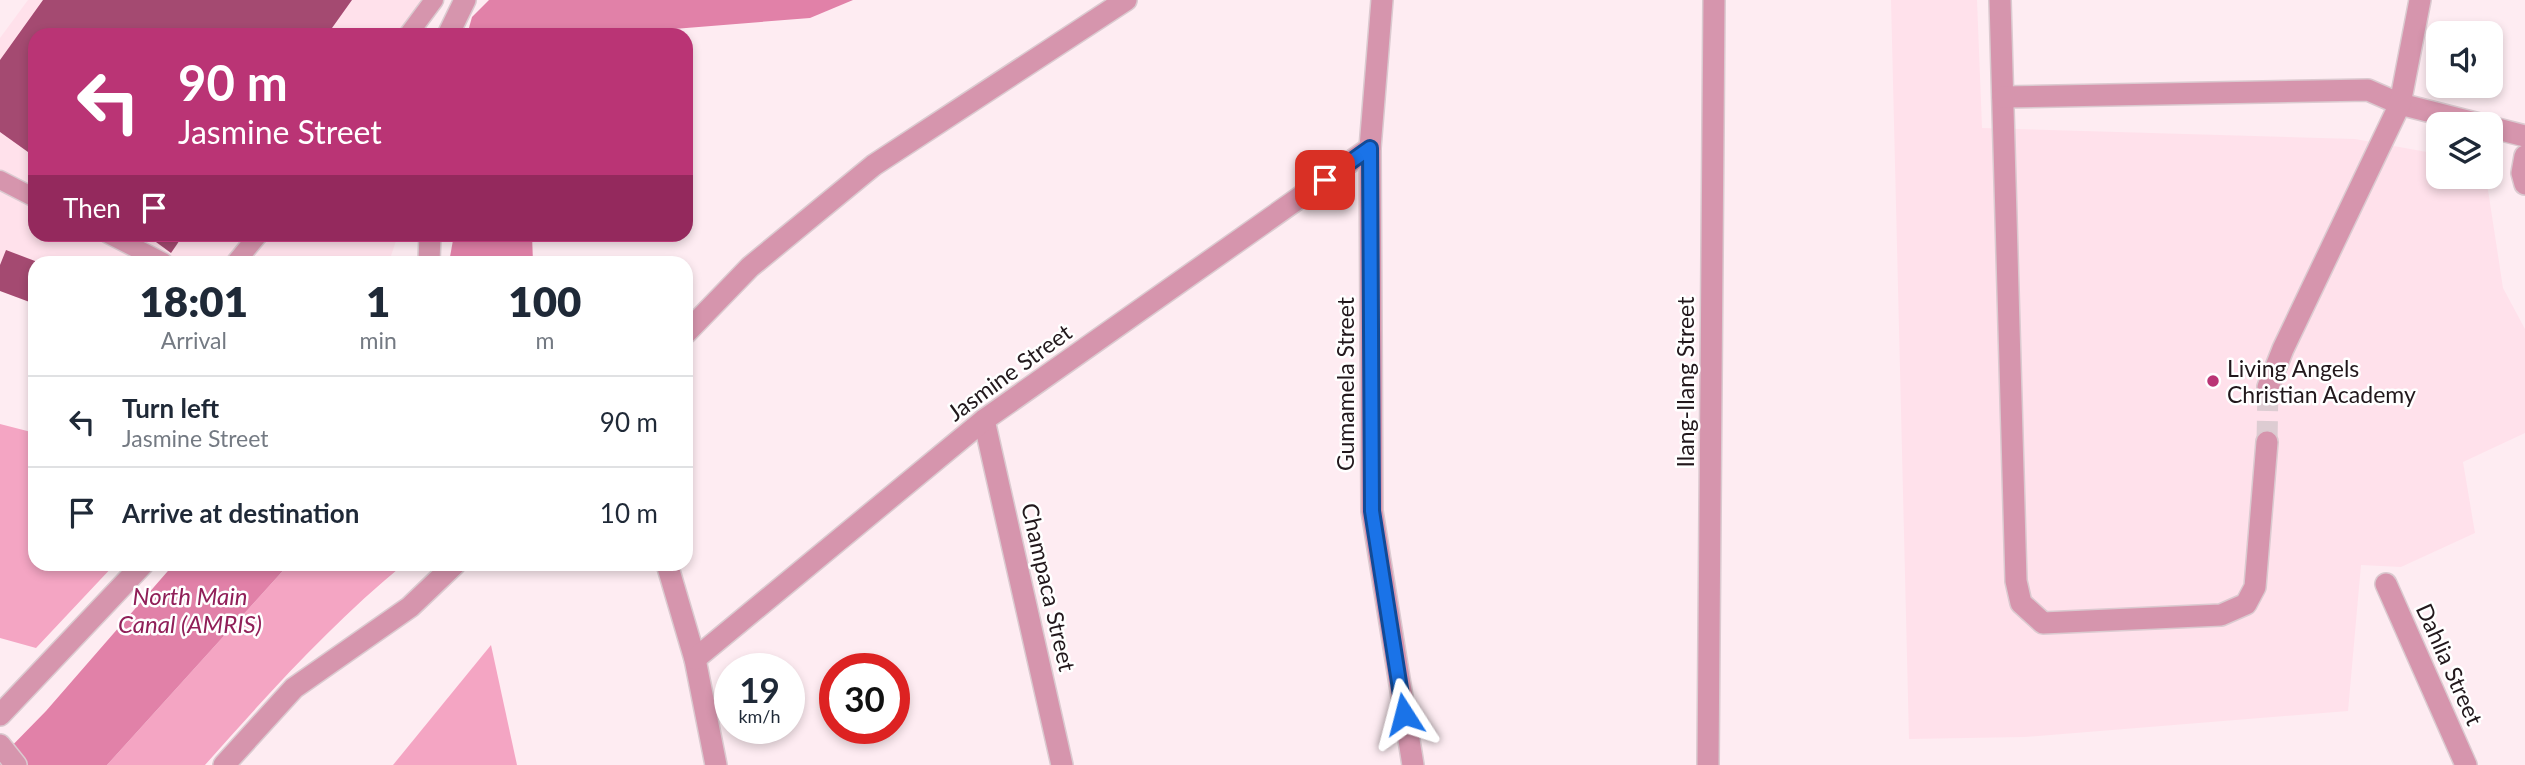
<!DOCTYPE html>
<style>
:root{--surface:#fff;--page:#f6f6f7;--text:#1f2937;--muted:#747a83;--line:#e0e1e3}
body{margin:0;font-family:Lato,sans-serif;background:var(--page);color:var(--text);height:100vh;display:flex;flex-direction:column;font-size:26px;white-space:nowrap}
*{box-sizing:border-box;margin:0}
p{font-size:23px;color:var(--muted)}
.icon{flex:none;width:38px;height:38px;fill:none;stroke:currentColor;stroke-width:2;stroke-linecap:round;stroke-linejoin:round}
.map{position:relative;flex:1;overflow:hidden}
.side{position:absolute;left:28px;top:256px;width:665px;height:315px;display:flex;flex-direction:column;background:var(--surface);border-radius:21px;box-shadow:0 4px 10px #0003}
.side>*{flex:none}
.guide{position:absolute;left:28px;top:28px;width:665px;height:214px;border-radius:21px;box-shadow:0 4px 10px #0003;background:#ba3475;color:#fff;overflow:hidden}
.fabs{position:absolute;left:2426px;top:21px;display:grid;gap:14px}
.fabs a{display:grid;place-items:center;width:77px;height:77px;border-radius:14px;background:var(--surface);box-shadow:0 4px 10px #0003;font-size:35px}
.speed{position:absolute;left:714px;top:653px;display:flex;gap:14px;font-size:35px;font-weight:700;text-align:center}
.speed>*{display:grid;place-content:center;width:91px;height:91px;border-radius:50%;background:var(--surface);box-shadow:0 4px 10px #0003;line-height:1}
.speed small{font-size:18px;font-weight:400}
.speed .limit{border:10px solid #d22;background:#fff;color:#111}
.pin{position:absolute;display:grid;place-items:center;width:60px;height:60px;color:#fff;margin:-30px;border-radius:14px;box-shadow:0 4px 10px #0006}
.me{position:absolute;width:77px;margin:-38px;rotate:351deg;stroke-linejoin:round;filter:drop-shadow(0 0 5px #0008)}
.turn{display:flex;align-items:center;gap:24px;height:147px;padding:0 35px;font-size:32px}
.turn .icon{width:91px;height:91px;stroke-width:2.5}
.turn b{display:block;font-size:49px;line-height:60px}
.then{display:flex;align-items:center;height:66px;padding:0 35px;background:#0003;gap:14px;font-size:26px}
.eta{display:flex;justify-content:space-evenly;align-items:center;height:119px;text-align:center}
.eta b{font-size:42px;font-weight:800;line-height:49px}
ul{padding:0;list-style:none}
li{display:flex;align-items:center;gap:21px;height:91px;padding:0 35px;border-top:2px solid var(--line)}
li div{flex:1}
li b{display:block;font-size:26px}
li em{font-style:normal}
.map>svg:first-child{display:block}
</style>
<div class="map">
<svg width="2525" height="765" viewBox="0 0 2525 765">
<rect width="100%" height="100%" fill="#feecf2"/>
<!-- built -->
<g fill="#ffe1eb">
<polygon points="28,0 422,0 415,35 35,35 35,234 398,235 389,262 35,262 35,305 0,290 0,38"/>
<polygon points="1891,0 1977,0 1982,128 2355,139 2438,154 2438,177 2486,177 2503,288 2525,329 2525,433 2463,462 2475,533 2401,567 2361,565 2348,711 2025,737 1909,739"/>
</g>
<!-- green -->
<g fill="#f4a5c3">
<polygon points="0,424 35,433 35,564 115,564 36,648 0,638"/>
<path d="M289,564H404C331,624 268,694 205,765H107Z"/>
<polygon points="491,645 517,765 393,765"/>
</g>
<!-- water -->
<g fill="#e181a8">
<polygon points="489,0 853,0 810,18 599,35 467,35 472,17"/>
<polygon points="454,235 532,235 533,262 449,262"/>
<polygon points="174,564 289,564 107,765 0,765 0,758 46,711"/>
</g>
<!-- building -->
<g fill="#a44a71">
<polygon points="43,0 352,0 327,35 35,35 35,157 0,132 0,60"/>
<polygon points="145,234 184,234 171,253"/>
<polygon points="6,250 35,261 35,304 0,291 0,265"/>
</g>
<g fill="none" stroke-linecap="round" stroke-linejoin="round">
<!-- minor-tunnel -->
<polyline stroke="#ddccd2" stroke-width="21" stroke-dasharray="21 10" stroke-linecap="butt" points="2267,442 2268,387"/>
<defs>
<g id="service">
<polyline points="408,35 434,0"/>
<polyline points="0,180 35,198"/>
<polyline points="108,234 163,262"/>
<polyline points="236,262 259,234"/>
</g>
<g id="minor">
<polyline points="1382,0 1370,148 1372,511 1413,765"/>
<polyline points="2000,0 2016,581 2021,603 2043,623 2221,615 2246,604 2255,587 2267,442"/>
<polyline points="2003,97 2368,90 2400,104 2479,124"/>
<polyline points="2490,127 2525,136"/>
<polyline points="2525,156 2522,173 2525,184"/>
<polyline points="686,333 750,267 874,165 1126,0"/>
<polyline points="2268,387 2283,349 2400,104 2420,0"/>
<polyline points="984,420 1062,765"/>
<polyline points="667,564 695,659 716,765"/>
<polyline points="2386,584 2466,765"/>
<polyline points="695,659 984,420 1370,148"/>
<polyline points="0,745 16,765"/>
<polyline points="224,765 294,688 410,607 455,564"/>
<polyline points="1708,765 1714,0"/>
</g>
<g id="tertiary">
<polyline points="448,35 465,0"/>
<polyline points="429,262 430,234"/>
<polyline points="0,715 143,564"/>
</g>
</defs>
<!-- service casing -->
<use href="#service" stroke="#dbcad0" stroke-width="21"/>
<!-- minor casing -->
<use href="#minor" stroke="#dbcad0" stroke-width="24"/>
<!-- tertiary casing -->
<use href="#tertiary" stroke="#dbcad0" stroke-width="24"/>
<!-- service -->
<use href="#service" stroke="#d695ad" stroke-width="18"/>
<!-- minor -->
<use href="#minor" stroke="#d695ad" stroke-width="21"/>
<!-- tertiary -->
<use href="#tertiary" stroke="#d695ad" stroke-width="21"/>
</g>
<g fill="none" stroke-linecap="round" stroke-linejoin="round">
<defs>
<polyline id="route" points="1325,180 1370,148 1372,511 1404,714"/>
</defs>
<!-- route casing -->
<use href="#route" stroke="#114b97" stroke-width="18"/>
<!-- route -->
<use href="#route" stroke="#1a73e8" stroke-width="12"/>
</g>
<!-- markers -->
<circle fill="#ba3475" stroke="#fff" stroke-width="2.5" cx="2213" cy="381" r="7"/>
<g text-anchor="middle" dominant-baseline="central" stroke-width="5" stroke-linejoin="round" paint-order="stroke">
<!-- poi labels -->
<g font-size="23" fill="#22181c" stroke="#fff" text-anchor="start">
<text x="2227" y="368">Living Angels<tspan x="2227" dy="26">Christian Academy</tspan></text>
</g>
<!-- street labels -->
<g font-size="23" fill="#22181c" stroke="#fff">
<text transform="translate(1009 372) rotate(-36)">Jasmine Street</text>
<text transform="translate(1685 382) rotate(-90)">Ilang-Ilang Street</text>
<text transform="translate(1345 384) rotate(-90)">Gumamela Street</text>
<text transform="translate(1049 587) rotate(77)">Champaca Street</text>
<text transform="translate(2450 664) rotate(66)">Dahlia Street</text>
</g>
<!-- water labels -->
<g font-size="24" font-style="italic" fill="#901f58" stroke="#fff">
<text x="190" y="595">North Main<tspan x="190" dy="28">Canal (AMRIS)</tspan></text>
</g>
</g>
</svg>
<div class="fabs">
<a><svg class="icon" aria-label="sound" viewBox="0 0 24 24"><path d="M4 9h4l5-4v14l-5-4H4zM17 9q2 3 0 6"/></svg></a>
<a><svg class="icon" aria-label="layers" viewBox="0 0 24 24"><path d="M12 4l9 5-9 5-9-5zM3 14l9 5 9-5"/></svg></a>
</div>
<div class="speed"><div>19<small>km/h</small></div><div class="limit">30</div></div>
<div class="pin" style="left:1325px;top:180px;background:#d93025"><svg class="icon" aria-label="arrive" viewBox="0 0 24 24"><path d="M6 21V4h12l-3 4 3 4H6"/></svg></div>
<svg class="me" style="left:1404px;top:714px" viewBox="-20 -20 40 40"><path d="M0-17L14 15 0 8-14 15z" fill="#1a73e8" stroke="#fff" stroke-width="4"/></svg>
<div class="guide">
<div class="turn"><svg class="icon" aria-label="left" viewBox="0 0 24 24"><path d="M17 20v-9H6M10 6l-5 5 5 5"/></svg><div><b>90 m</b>Jasmine Street</div></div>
<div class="then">Then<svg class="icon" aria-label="arrive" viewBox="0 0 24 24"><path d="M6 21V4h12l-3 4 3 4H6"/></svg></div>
</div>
<section class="side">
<div class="eta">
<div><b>18:01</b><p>Arrival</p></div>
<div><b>1</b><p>min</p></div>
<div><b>100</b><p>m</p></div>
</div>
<ul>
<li><svg class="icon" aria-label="left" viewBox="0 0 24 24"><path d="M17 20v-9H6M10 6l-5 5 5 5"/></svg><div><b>Turn left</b><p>Jasmine Street</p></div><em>90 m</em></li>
<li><svg class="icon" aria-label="arrive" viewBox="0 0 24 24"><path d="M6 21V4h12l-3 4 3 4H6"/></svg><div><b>Arrive at destination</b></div><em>10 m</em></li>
</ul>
</section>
</div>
